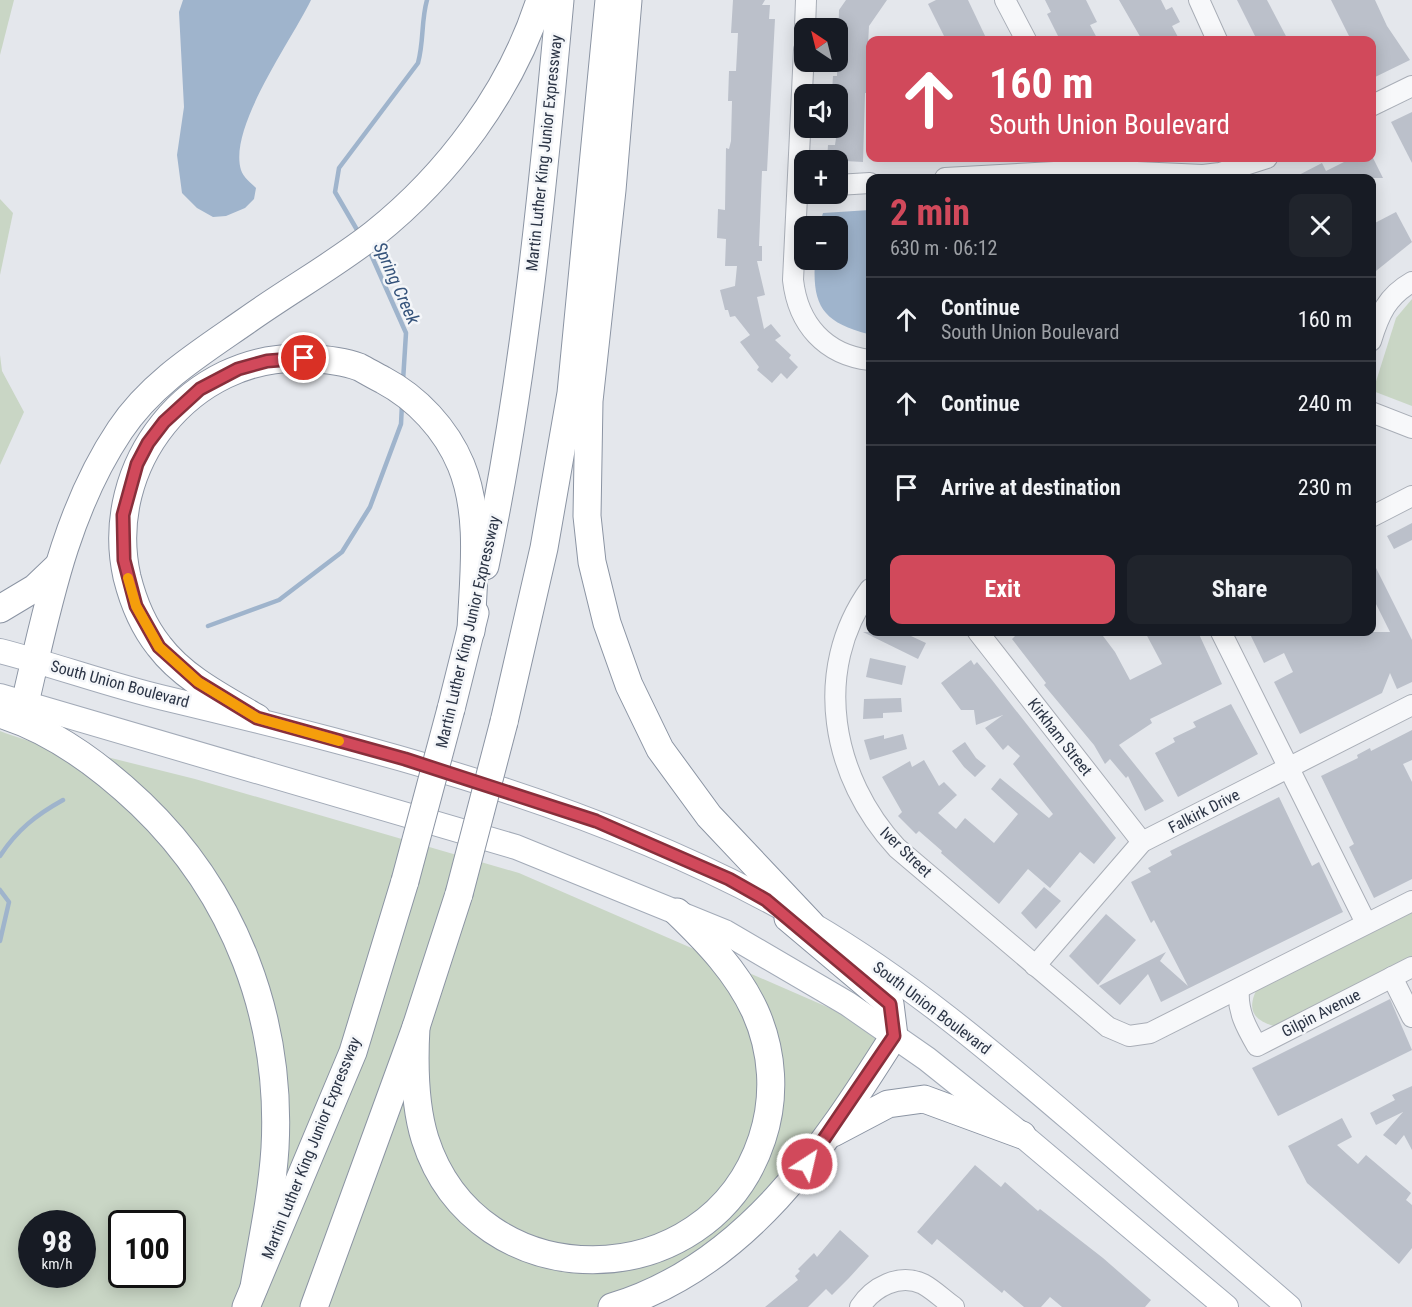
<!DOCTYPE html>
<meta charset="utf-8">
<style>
:root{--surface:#171b24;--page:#20242c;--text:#f1f3f6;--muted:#9ea1a6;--line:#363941;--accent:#d1495b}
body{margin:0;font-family:"Roboto Condensed",sans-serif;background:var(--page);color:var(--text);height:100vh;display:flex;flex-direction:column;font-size:22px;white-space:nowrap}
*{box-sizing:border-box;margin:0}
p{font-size:20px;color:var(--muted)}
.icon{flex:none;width:33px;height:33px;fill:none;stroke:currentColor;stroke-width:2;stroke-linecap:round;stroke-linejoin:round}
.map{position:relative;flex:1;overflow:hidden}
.side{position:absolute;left:866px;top:174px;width:510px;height:462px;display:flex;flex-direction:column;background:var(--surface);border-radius:12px;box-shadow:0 3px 15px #0003}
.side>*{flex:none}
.top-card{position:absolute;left:866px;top:36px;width:510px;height:126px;border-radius:12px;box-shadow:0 3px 15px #0003;background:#d1495b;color:#fff;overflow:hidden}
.needle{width:39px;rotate:325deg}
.controls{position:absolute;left:794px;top:18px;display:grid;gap:12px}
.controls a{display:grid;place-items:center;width:54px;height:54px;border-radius:12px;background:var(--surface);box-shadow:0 3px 15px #0003;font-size:30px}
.speed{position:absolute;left:18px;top:1210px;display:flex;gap:12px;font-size:30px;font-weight:700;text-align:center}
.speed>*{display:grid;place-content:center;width:78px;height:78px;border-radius:50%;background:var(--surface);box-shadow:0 3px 15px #0003;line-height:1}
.speed small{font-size:15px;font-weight:400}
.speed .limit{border:3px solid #111;border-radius:9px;background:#fff;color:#111}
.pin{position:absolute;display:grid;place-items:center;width:51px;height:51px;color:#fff;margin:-26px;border:3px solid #fff;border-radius:50%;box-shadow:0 2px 6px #0007}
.me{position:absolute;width:66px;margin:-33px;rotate:35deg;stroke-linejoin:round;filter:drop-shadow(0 0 4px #0008)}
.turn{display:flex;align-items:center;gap:21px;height:126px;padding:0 24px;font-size:27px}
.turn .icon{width:78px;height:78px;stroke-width:2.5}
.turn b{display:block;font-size:42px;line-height:51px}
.round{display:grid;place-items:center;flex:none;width:63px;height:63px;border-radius:12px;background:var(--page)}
.summary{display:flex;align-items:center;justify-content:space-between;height:102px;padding:0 24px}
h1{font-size:36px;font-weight:700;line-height:45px;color:var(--accent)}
.cta{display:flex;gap:12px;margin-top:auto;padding:12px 24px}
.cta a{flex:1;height:69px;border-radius:12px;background:var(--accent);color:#fff;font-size:24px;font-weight:700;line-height:69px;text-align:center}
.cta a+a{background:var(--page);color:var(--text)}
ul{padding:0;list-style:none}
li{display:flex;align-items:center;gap:18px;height:84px;padding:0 24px;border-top:2px solid var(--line)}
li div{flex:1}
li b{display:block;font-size:22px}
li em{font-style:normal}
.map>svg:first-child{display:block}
</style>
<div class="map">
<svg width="1412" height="1307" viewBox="0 0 1412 1307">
<rect width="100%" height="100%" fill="#e4e7ec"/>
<!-- green -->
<g fill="#c9d6c5" fill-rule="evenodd">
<polygon points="0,0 14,0 0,55"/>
<polygon points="0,199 13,213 0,275"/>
<polygon points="1412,299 1412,406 1373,391 1396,318"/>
<polygon points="0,355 2,371 24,412 0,465"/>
<path d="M0,731C15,737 33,741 47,749C108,782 179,851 211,913C228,946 239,982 250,1016L266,992C250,949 233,905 208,867C180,825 139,791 103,756L195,779L519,873L894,1036L807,1164L710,1259L612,1307H0ZM32,1224H82V1275H32ZM122,1224H172V1275H122Z"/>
<path d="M1412,908V960L1278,1027C1251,1021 1246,1008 1259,985Z"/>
</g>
<!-- water -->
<g fill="#9fb4cc">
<path d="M183,0H311C292,40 228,127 241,170C243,177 251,183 256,188L254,199L245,208L226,216L213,217L197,208L182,193L177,155L184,107L179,12Z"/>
<path d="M870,210V334H868C823,322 812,306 815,260H837V226H819L823,213Z"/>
</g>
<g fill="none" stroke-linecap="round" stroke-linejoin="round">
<!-- stream -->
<g stroke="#9fb4cc" stroke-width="4.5">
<path d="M360,235L335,192L339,168L418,63C424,41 421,21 427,0"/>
<polyline points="369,250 406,333 403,381"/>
<polyline points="208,626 279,600 342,552 370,507 401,424 402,404"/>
<path d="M0,856C17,830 36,815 63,800"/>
<polyline points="0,890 9,902 0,941"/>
</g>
</g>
<!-- building -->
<g fill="#bbc0ca">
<polygon points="733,0 765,0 762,5 770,5 769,19 775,19 767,171 762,171 759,246 762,246 762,261 757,261 765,295 757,297 764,329 771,324 781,336 775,340 791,355 789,358 798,367 787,379 781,373 772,383 757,370 759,367 740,342 750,335 735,316 730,317 728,310 725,310 720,290 735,286 737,266 725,266 726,239 717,238 718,209 725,210 726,148 729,149 731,141 732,101 728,101 729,71 736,71 738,33 731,33"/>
<polygon points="846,0 887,0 869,26 867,64 870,64 870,93 865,93 863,162 827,160 828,145 835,145 837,131 837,92 832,91 833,76 837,76 839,10"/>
<polygon points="936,0 968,0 987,40 946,40 928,4"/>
<polygon points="1045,0 1086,0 1097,22 1090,25 1098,40 1060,40 1047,14 1051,12"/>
<polygon points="1119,0 1161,0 1166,10 1172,7 1180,22 1172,26 1178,37 1170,40 1142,40"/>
<polygon points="1237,0 1267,0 1288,40 1257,40"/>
<polygon points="1331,0 1375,0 1387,26 1410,60 1371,79 1371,40 1351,40"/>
<polygon points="1412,112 1412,163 1391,122"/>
<polygon points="1352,158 1373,158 1383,178 1293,178 1322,163 1326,171"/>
<polygon points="1396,212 1412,242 1371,275 1371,225"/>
<polygon points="1412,523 1412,540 1394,549 1387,536"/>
<polygon points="1371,558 1412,640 1412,682 1397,689 1390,673 1382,693 1300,734 1274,682 1293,672 1284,653 1264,663 1249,632 1390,632 1371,594"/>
<polygon points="863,632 914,632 911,636 926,643 918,659"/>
<polygon points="1011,632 1100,632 1115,652 1130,680 1162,664 1145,632 1198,632 1222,684 1150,719 1152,723 1119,745 1164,801 1145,811 1128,776 1126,778 1110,759 1105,764 1094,745 1044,685 1046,683 1012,639 1015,636"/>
<polygon points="870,658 906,666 902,685 866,677"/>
<polygon points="971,660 974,665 977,662 992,680 1116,838 1094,864 1080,852 1050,888 1028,869 999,904 941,853 942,851 919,831 916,834 898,816 902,812 882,777 910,761 912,767 924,760 939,786 944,782 957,795 938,813 956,829 965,818 994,843 1018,814 991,789 1000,778 1049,818 1053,814 1013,764 1020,756 1008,745 1003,750 985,728 1003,715 976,725 974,710 961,710 941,683"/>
<polygon points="901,698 902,712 883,713 883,718 863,719 864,699"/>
<polygon points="1231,704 1258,754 1178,797 1155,753 1175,742 1173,738 1196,727 1193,722"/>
<polygon points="1412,730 1412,760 1403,764 1412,782 1412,879 1374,898 1349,847 1354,844 1321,776 1358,758 1357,755 1370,748 1371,751"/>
<polygon points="903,734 907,749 870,760 864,740 884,735 884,739"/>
<polygon points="965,742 976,758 986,766 975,777 964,767 952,751"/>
<polygon points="1279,797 1312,866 1319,862 1343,912 1161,1002 1148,974 1120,1005 1099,986 1166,952 1160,961 1188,986 1154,920 1151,923 1131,882 1151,872 1148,868 1172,855 1170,851"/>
<polygon points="1044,887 1061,901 1036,929 1021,913"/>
<polygon points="1106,914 1136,940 1098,985 1069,956"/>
<polygon points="1390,999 1412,1050 1278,1116 1252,1068"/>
<polygon points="1412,1086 1412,1150 1404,1135 1396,1145 1383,1135 1403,1112 1376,1125 1370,1113 1395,1100 1392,1095"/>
<polygon points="1342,1118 1352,1137 1337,1145 1358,1164 1366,1155 1411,1193 1406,1200 1412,1205 1412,1248 1399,1264 1307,1183 1288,1146"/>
<polygon points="975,1165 1001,1187 1005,1182 1038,1211 1040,1209 1103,1258 1151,1300 1145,1307 1062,1307 1050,1297 1041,1307 1024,1307 1004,1290 1002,1293 937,1239 932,1245 917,1232"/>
<polygon points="840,1230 869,1256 849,1278 832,1295 826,1289 808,1307 765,1307 798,1280 795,1276 800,1271 798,1269 814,1253 817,1257"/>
</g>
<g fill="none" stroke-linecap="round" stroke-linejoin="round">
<defs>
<g id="minor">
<polyline points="1005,0 1026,40"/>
<polyline points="1199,0 1217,40"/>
<polyline points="805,28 806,0"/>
<path d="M804,50L793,280C798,324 825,355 870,360"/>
<polyline points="1371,106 1412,86"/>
<polyline points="945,178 1092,170 1203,175 1220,173 1267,158"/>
<polyline points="837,185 870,183"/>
<path d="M1371,341C1379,315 1387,296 1412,282"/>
<polyline points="1371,412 1412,428"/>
<polyline points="1371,517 1412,496"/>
<path d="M870,589C811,671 832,778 897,848L1108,1027L1129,1036L1150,1033L1412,901"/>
<polyline points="978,632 1142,842"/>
<polyline points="1221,632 1366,923"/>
<polyline points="1035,966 1142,842 1412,705"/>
<polyline points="1392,977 1412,1017"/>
<path d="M1239,989C1237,1011 1246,1027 1257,1046L1412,967"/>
<path d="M860,1307C873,1287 899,1273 923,1284C934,1290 944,1300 954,1307"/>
</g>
<g id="major">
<path d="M0,651C55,665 109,685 164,698C386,751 611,808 811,924C907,980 992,1052 1076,1124C1147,1185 1218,1246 1289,1307"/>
<polyline points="0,696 516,847 725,932 848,1004 927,1059 1022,1135 1226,1307"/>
</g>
<g id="highway">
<polyline points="628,0 612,190 589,401 587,516 592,562 607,623 629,685 660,749 709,816 811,924"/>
<path d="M485,566C524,382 543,187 560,0"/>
<polyline points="0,609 35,588 57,567"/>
<path d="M25,703C47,609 65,512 120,430C151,383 200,353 246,321C288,291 333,266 374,234C448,175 511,91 540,0"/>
<polyline points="451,709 475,613"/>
<path d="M0,714C52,730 102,767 141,804C235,894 282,1018 275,1148C272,1195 262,1241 254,1287"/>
<path d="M257,718C223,698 183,678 159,646C143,626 133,601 127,577C102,465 190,354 305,358C323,359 343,361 359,367C367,371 375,376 383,380C417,398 446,429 461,465C482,516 473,578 471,631"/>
<polyline points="504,722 544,548 571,393 609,0"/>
<path d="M416,1027C414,1063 414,1104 425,1139C477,1301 709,1299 762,1139C776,1097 773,1051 755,1011C737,972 707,941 677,912"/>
<polyline points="833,1133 888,1104 924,1099 1022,1135"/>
<polyline points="246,1307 353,1052 405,881"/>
<polyline points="314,1307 416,1027 459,894"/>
<path d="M612,1307C745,1267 824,1147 894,1036L890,1004L788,918"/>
</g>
</defs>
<!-- minor casing -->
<use href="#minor" stroke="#a9aeb7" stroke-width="22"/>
<!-- major casing -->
<use href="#major" stroke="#a3abb8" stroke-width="26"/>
<!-- highway casing -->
<use href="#highway" stroke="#8b94a3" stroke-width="29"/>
<!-- minor -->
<use href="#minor" stroke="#f7f8fa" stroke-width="20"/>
<!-- major -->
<use href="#major" stroke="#fff" stroke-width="24"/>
<!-- highway -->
<use href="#highway" stroke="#fff" stroke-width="27"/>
<defs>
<g id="highway-bridge">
<polyline points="405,881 451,709"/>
<polyline points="459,894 504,722"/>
</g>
</defs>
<!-- highway-bridge casing -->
<use href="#highway-bridge" stroke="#8b94a3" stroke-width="29" stroke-linecap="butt"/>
<!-- highway-bridge -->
<use href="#highway-bridge" stroke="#fff" stroke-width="27"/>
</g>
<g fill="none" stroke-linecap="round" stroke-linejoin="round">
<defs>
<polyline id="route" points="304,358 267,361 238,369 200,389 164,422 148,443 137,464 123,515 124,560 136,606 159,647 198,682 257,718 405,759 596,821 729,879 766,900 890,1004 894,1036 807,1164"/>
</defs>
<!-- route casing -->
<use href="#route" stroke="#882f3b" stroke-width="15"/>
<!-- route -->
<use href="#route" stroke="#d1495b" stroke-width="10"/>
<!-- slow -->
<polyline stroke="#f59e0b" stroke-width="10" points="128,578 136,606 159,647 198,682 257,718 339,741"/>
</g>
<g text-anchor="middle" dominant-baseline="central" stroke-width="5" stroke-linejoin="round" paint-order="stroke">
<!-- street labels -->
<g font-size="16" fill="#2b3445" stroke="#f4f6f9">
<text transform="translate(544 153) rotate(-84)">Martin Luther King Junior Expressway</text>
<text transform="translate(468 632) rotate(-77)">Martin Luther King Junior Expressway</text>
<text transform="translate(120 684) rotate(15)">South Union Boulevard</text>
<text transform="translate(1060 737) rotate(52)">Kirkham Street</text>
<text transform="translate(1204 811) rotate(-27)">Falkirk Drive</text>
<text transform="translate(906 852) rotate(44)">Iver Street</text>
<text transform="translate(932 1008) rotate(37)">South Union Boulevard</text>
<text transform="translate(1321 1013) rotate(-27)">Gilpin Avenue</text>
<text transform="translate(311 1148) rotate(-68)">Martin Luther King Junior Expressway</text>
</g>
<!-- water labels -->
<g font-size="18" font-style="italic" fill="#34527a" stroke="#f4f6f9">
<text transform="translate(397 283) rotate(66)">Spring Creek</text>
</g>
</g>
</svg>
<div class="controls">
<a><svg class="needle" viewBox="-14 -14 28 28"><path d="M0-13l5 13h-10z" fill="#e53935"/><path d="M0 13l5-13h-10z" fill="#9ea1a6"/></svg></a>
<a><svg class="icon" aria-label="sound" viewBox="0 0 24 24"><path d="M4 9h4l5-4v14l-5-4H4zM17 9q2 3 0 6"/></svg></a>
<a>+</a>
<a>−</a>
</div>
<div class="speed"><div>98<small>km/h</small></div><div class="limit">100</div></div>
<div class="pin" style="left:304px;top:358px;background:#d93025"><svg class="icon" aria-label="arrive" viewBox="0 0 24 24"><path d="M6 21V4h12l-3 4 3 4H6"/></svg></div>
<svg class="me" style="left:807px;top:1164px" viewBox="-20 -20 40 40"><circle r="17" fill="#d1495b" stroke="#fff" stroke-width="3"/><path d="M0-11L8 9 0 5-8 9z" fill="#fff"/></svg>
<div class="top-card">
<div class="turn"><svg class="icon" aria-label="ahead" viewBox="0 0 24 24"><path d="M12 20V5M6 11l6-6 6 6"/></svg><div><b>160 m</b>South Union Boulevard</div></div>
</div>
<section class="side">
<div class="summary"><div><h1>2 min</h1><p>630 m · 06:12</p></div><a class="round"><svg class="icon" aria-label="close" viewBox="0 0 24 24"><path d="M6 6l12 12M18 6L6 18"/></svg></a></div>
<ul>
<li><svg class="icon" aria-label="ahead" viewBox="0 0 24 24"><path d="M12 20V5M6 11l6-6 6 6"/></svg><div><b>Continue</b><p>South Union Boulevard</p></div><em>160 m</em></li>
<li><svg class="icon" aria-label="ahead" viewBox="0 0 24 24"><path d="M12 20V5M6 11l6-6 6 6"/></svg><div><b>Continue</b></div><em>240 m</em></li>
<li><svg class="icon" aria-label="arrive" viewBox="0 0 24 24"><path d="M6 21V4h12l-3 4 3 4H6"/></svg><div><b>Arrive at destination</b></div><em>230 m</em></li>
</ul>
<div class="cta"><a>Exit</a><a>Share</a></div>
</section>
</div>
